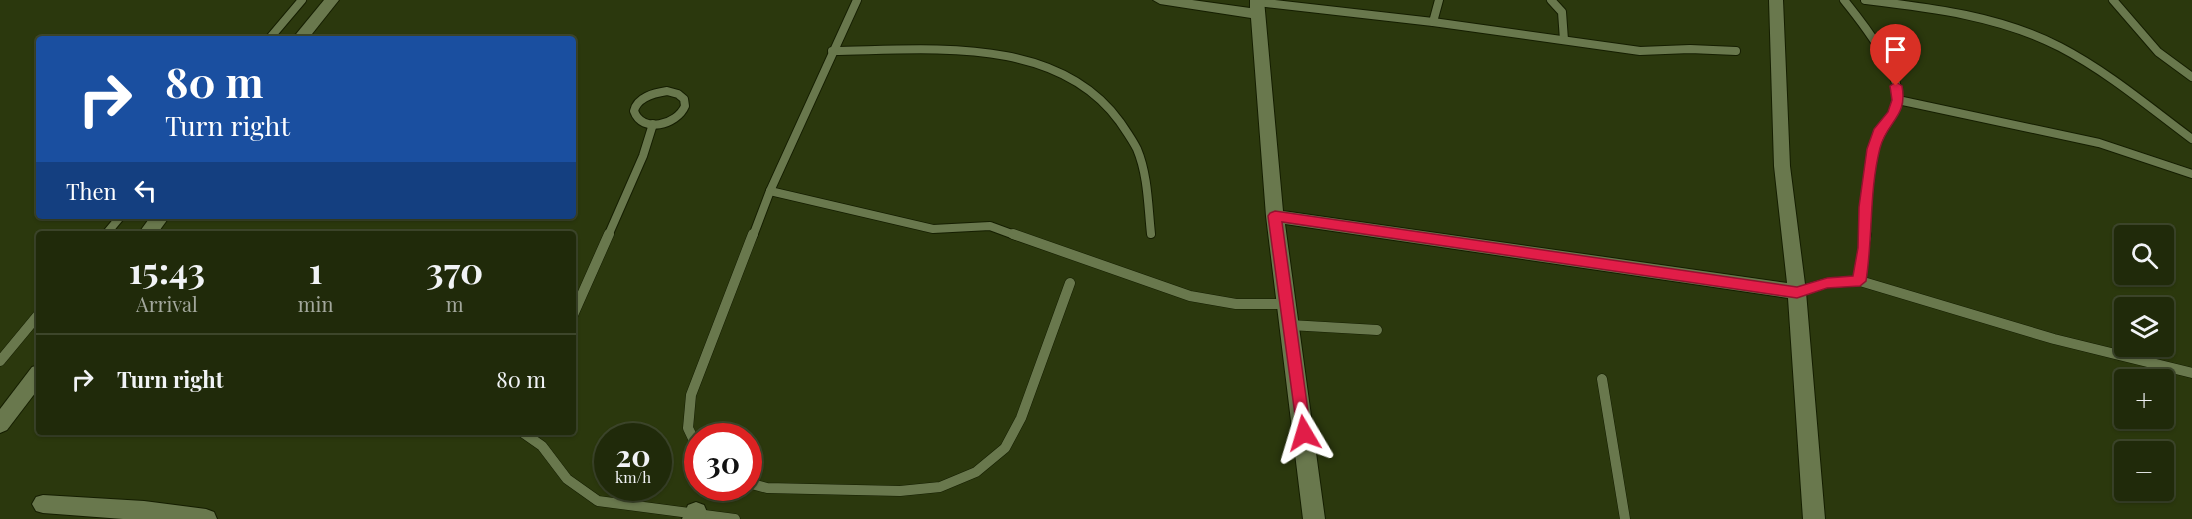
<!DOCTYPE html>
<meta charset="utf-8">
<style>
:root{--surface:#202a0a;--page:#2d3618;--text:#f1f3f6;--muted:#a2a79c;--line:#3d462b}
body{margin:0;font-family:"Playfair Display",serif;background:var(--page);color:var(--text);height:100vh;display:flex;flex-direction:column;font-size:22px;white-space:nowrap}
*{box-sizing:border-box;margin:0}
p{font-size:20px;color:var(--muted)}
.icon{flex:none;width:33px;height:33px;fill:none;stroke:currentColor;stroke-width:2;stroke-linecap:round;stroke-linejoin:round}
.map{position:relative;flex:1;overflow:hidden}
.panel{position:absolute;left:36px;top:231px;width:540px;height:204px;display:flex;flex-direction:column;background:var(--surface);border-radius:6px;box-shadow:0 2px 4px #0004,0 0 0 2px var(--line)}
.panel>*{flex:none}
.top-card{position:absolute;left:36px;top:36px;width:540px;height:183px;border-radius:6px;box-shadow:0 2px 4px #0004,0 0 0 2px var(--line);background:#1a4fa0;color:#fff;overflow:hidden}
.controls{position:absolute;left:2114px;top:225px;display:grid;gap:12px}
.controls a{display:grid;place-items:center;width:60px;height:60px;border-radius:6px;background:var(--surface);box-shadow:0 2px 4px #0004,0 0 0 2px var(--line);font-size:30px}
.speed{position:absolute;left:594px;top:423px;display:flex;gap:12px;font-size:30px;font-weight:700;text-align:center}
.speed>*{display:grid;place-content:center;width:78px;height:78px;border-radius:50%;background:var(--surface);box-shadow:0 2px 4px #0004,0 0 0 2px var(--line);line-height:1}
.speed small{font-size:15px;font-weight:400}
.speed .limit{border:9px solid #d22;background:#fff;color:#111}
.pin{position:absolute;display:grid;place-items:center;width:51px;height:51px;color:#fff;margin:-62px -26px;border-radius:50% 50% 50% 0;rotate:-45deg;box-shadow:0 0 6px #0007}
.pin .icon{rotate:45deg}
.me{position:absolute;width:66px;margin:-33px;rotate:353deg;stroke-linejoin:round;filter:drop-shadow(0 0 4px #0008)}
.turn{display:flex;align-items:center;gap:21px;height:126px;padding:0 30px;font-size:27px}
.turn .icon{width:78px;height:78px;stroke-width:2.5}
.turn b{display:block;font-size:42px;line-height:51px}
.then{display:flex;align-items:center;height:57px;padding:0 30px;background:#0003;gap:12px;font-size:22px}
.eta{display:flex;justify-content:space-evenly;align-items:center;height:102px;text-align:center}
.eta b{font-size:36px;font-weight:700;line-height:42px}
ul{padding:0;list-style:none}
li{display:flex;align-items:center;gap:18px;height:90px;padding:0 30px;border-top:2px solid var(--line)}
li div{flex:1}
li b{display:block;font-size:22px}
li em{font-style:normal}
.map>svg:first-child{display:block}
</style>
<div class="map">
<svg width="2192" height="519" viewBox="0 0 2192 519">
<rect width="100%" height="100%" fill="#2b380d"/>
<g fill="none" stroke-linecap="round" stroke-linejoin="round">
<defs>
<g id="lane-far1">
<polyline points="1551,0 1562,12 1564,40"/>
<path d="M1844,0C1861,21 1905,76 1897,104C1892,121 1877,132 1873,148C1866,177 1867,207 1865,236"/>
<path d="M1865,0C1932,8 2000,16 2060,47C2108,72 2149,107 2192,139"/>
<polyline points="2113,0 2158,52 2192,77"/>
<polyline points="1257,2 1433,22 1640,51 1690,49 1736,51"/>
<polyline points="1433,22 1439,0"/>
<polyline points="269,39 302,0"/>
<path d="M832,51C927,50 1057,34 1120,122C1126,131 1132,139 1137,149C1148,175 1148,206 1151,234"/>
<path d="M667,91L678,94L684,99L685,106C677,125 642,134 634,111C637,97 654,93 667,91Z"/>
<polyline points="1898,100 2099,143 2192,174"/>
<polyline points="770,191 933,229 990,226 1017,236"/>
<polyline points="106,234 121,216"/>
<polyline points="608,236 643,156 653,124"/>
<polyline points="753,236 770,191 857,0"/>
</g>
<g id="lane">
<polyline points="1013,234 1190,296 1236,304 1287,304"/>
<polyline points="1860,281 1866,234"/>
<polyline points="1797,292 1827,283 1860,281 2054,339 2192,373"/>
<polyline points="573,315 609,234"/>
<polyline points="1290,325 1377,330"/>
<polyline points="0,361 39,314"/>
<polyline points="1602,379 1625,519"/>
<polyline points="522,432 542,446 567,479 598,501 735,519"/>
<polyline points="698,449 688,428 691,395 753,234"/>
<polyline points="748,483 767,488 900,491 940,487 976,472 1005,448 1021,418 1070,283"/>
</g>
<g id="street">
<polygon points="324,0 339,0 308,39 292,39"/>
<polygon points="1153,0 1192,0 1250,8 1250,0 1264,0 1283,211 1787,283 1774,166 1769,0 1783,0 1790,166 1806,292 1825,519 1803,519 1788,298 1285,224 1325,519 1303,519 1266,216 1251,18 1160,4"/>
<polygon points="151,216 170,216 157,234 138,234"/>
<polygon points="39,365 39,388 7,430 0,433 0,409 32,367"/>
<polygon points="43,495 144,501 206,509 214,512 217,519 123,519 43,513 36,511 32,504 36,497"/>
<polygon points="696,502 704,505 707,512 704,519 682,519 688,505"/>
</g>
</defs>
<!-- lane-far1 casing -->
<use href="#lane-far1" stroke="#151e01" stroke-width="10"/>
<!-- lane casing -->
<use href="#lane" stroke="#151e01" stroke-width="11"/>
<!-- street casing -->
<use href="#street" stroke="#151e01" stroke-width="2"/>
<!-- lane-far1 -->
<use href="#lane-far1" stroke="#69784d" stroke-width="8"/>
<!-- lane -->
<use href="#lane" stroke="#69784d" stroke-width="10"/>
<!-- street -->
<use href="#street" fill="#69784d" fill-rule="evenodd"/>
</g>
<!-- route -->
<path fill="#e11d48" stroke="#92132f" stroke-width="1.5" d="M1896,82L1902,86C1908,117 1887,121 1880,148C1869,191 1873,237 1866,281L1860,286L1827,288L1797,298L1282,222L1311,433L1309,437L1304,439L1298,437L1268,216L1270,213L1275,211L1797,287L1827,278L1853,276L1858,248L1859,207L1867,149L1874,129L1888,112L1892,100L1890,86Z"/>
</svg>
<div class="controls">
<a><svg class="icon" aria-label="search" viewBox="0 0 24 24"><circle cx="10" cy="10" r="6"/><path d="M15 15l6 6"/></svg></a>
<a><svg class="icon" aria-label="layers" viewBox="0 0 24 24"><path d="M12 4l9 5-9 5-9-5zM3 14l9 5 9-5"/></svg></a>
<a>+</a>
<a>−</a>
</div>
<div class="speed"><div>20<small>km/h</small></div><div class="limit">30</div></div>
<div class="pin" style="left:1896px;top:86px;background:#d93025"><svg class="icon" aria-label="arrive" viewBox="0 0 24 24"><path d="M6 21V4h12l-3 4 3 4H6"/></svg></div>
<svg class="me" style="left:1304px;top:433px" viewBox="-20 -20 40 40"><path d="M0-17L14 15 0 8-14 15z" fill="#e11d48" stroke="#fff" stroke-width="4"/></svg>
<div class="top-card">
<div class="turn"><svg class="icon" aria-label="right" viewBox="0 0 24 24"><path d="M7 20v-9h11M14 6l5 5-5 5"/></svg><div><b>80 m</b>Turn right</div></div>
<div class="then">Then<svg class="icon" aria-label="left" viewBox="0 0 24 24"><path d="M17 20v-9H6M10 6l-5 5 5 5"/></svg></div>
</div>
<section class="panel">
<div class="eta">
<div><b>15:43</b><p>Arrival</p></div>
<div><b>1</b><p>min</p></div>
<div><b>370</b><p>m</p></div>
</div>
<ul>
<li><svg class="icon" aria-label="right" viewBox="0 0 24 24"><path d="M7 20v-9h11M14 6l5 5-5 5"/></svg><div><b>Turn right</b></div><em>80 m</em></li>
</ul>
</section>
</div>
